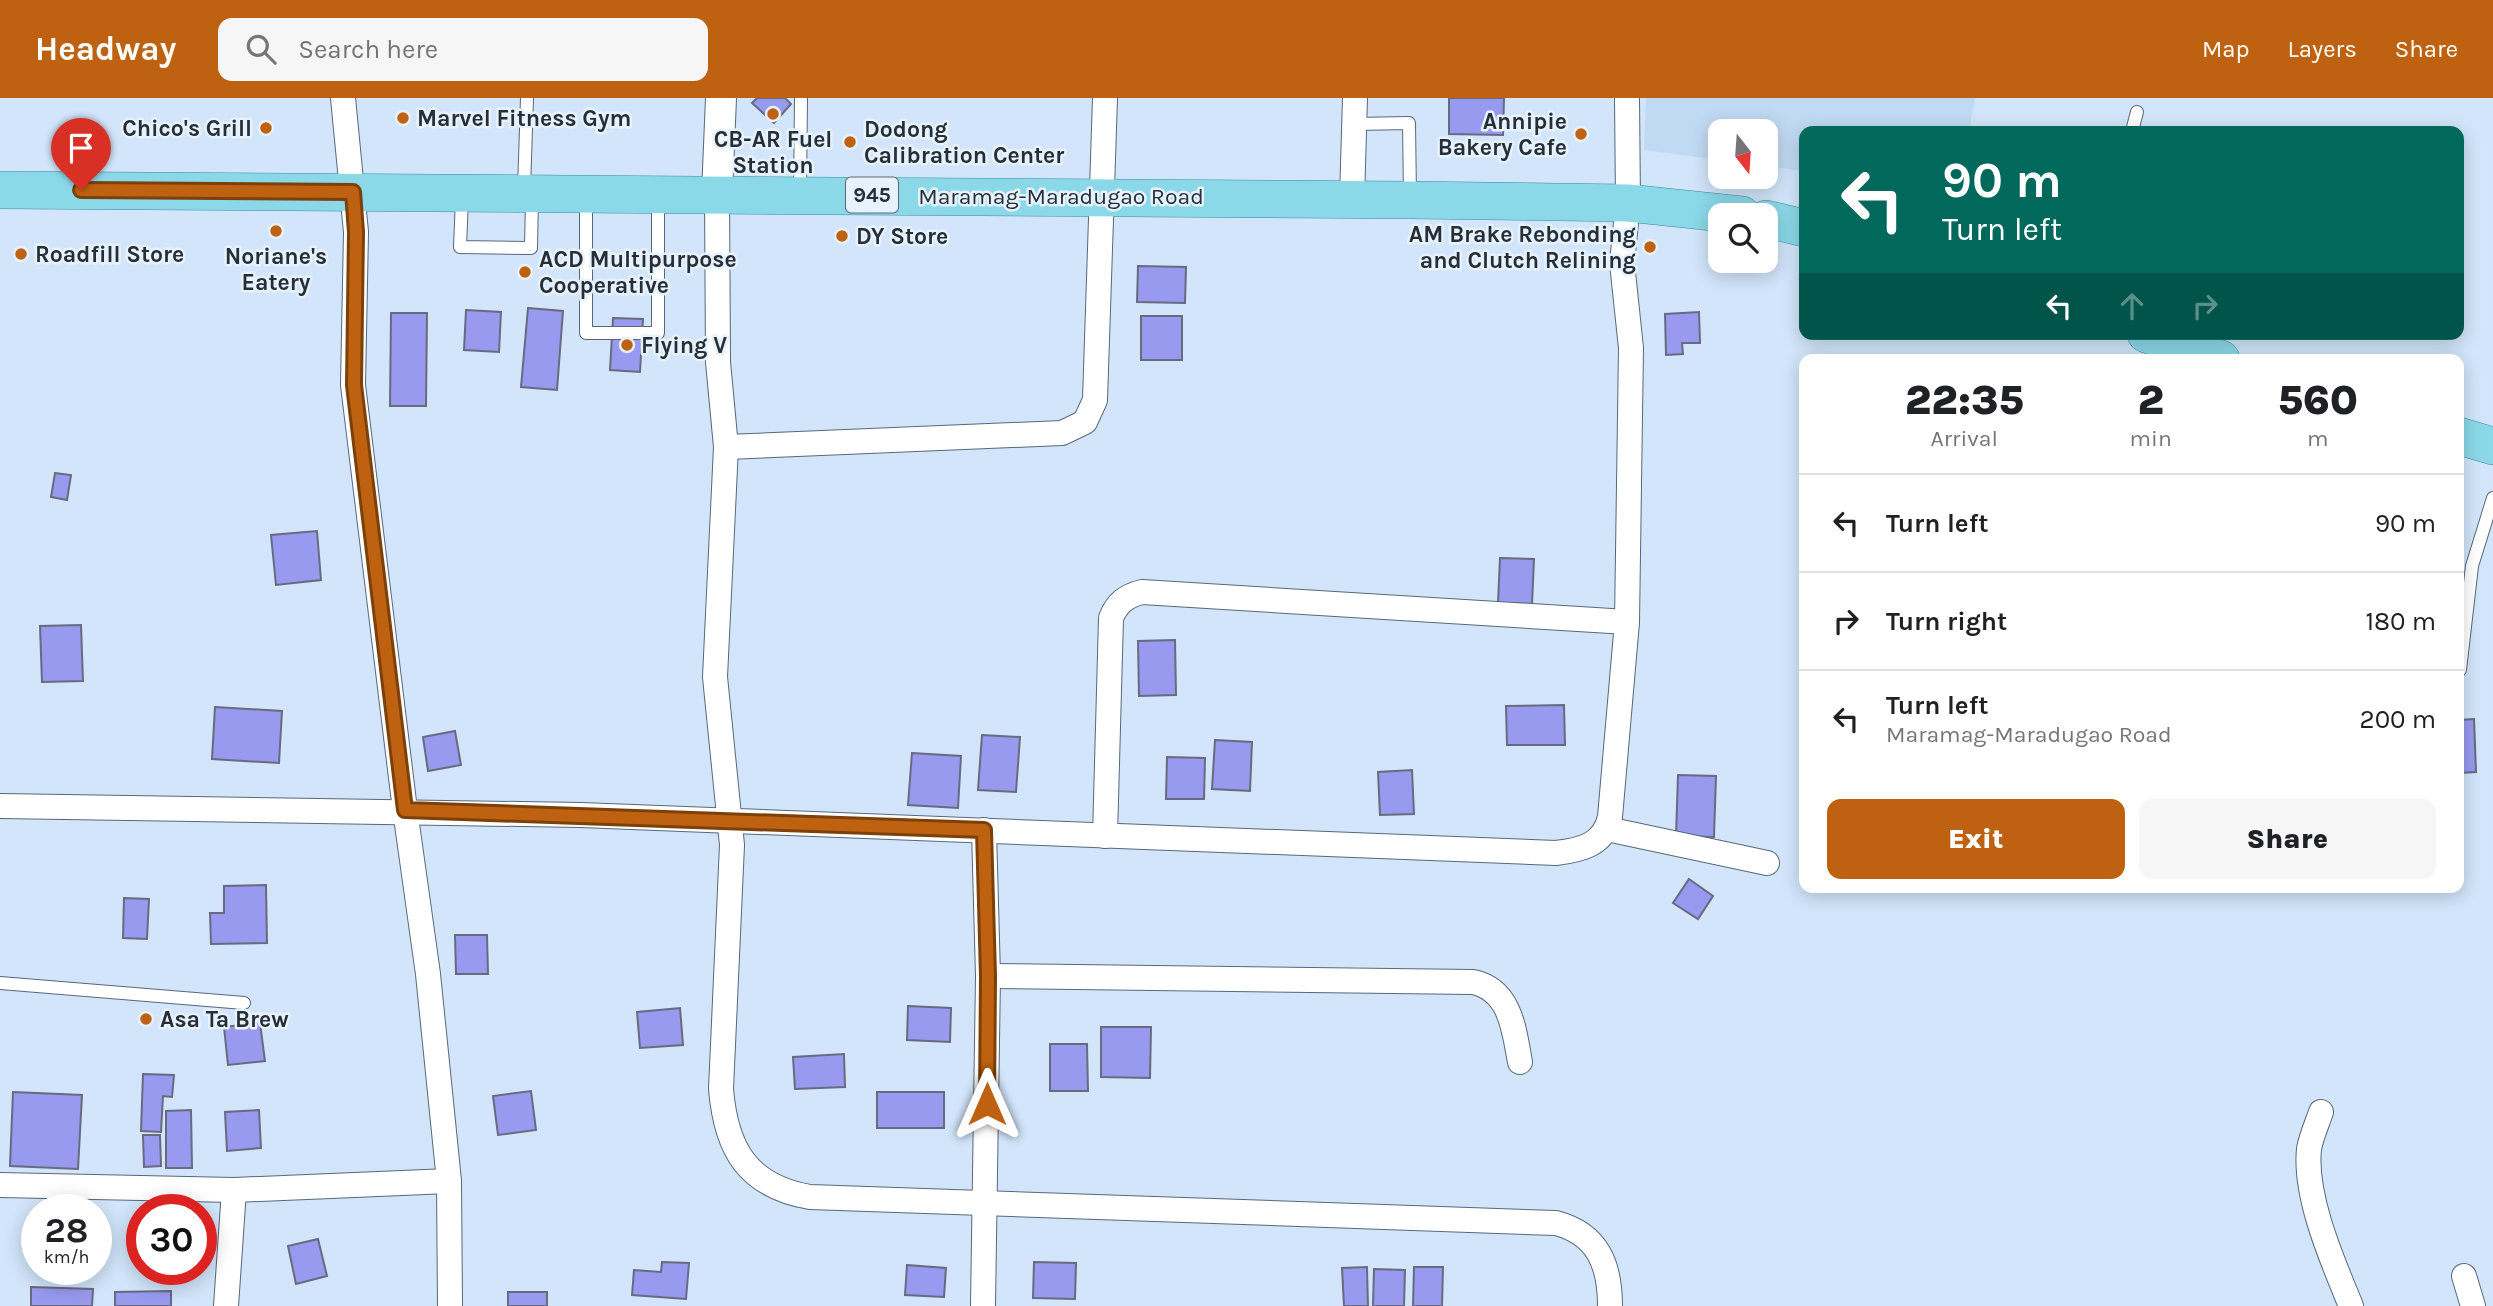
<!DOCTYPE html>
<style>
:root{--surface:#fff;--page:#f6f6f6;--text:#202124;--muted:#757577;--line:#e0e0e0;--accent:#be6211}
body{margin:0;font-family:Karla,sans-serif;background:var(--page);color:var(--text);height:100vh;display:flex;flex-direction:column;font-size:26px;white-space:nowrap}
*{box-sizing:border-box;margin:0}
p{font-size:23px;color:var(--muted)}
.icon{flex:none;width:38px;height:38px;fill:none;stroke:currentColor;stroke-width:2;stroke-linecap:round;stroke-linejoin:round}
.map{position:relative;flex:1;overflow:hidden}
.side{position:absolute;left:1799px;top:256px;width:665px;height:539px;display:flex;flex-direction:column;background:var(--surface);border-radius:14px;box-shadow:0 4px 18px #0003}
.side>*{flex:none}
.hud{position:absolute;left:1799px;top:28px;width:665px;height:214px;border-radius:14px;box-shadow:0 4px 18px #0003;background:#00695c;color:#fff;overflow:hidden}
.needle{width:46px;rotate:163deg}
.fabs{position:absolute;left:1708px;top:21px;display:grid;gap:14px}
.fabs a{display:grid;place-items:center;width:70px;height:70px;border-radius:14px;background:var(--surface);box-shadow:0 4px 18px #0003;font-size:35px}
.speed{position:absolute;left:21px;top:1096px;display:flex;gap:14px;font-size:35px;font-weight:700;text-align:center}
.speed>*{display:grid;place-content:center;width:91px;height:91px;border-radius:50%;background:var(--surface);box-shadow:0 4px 18px #0003;line-height:1}
.speed small{font-size:18px;font-weight:400}
.speed .limit{border:10px solid #d22;background:#fff;color:#111}
.pin{position:absolute;display:grid;place-items:center;width:60px;height:60px;color:#fff;margin:-72px -30px;border-radius:50% 50% 50% 0;rotate:-45deg;box-shadow:0 0 7px #0007}
.pin .icon{rotate:45deg}
.me{position:absolute;width:77px;margin:-38px;rotate:0deg;stroke-linejoin:round;filter:drop-shadow(0 0 5px #0008)}
.turn{display:flex;align-items:center;gap:24px;height:147px;padding:0 28px;font-size:32px}
.turn .icon{width:91px;height:91px;stroke-width:2.5}
.turn b{display:block;font-size:49px;line-height:60px}
.lanes{display:flex;align-items:center;height:66px;padding:0 28px;background:#0003;justify-content:center;gap:35px;direction:ltr}
.lanes .off{opacity:.35}
.eta{display:flex;justify-content:space-evenly;align-items:center;height:119px;text-align:center}
.eta b{font-size:42px;font-weight:800;line-height:49px}
.primary-button{display:flex;gap:14px;margin-top:auto;padding:14px 28px}
.primary-button a{flex:1;height:80px;border-radius:14px;background:var(--accent);color:#fff;font-size:28px;font-weight:800;line-height:80px;text-align:center}
.primary-button a+a{background:var(--page);color:var(--text)}
ul{padding:0;list-style:none}
li{display:flex;align-items:center;gap:21px;height:98px;padding:0 28px;border-top:2px solid var(--line)}
li div{flex:1}
li b{display:block;font-size:26px}
li em{font-style:normal}
header{display:flex;align-items:center;gap:42px;box-sizing:border-box;height:98px;padding:0 35px;background:var(--accent);color:#fff}
header strong{font-size:33px}
nav{display:flex;gap:38px;margin-inline-start:auto;font-size:24px}
.search{width:490px;height:63px;background:var(--page);display:flex;align-items:center;gap:18px;box-sizing:border-box;padding:0 24px;border-radius:14px;color:var(--muted);font-size:26px}
.map>svg:first-child{display:block}
</style>
<header>
<strong>Headway</strong>
<div class="search"><svg class="icon" aria-label="search" viewBox="0 0 24 24"><circle cx="10" cy="10" r="6"/><path d="M15 15l6 6"/></svg>Search here</div>
<nav><a>Map</a><a>Layers</a><a>Share</a></nav>
</header>
<div class="map">
<svg width="2493" height="1208" viewBox="0 0 2493 1208">
<rect width="100%" height="100%" fill="#d2e5fa"/>
<!-- built -->
<polygon fill="#c1daf3" points="1646,0 1975,0 1969,33 1804,33 1804,73 1766,68 1766,33 1720,33 1720,62 1644,52"/>
<!-- building -->
<g fill="#989aef" stroke="#686a80" stroke-width="2">
<polygon points="757,0 785,0 791,6 774,25 752,5"/>
<polygon points="1449,0 1504,0 1503,37 1449,36"/>
<polygon points="1138,168 1186,169 1185,205 1137,204"/>
<polygon points="528,210 563,213 557,292 521,289"/>
<polygon points="466,212 501,214 499,254 464,252"/>
<polygon points="1699,214 1700,245 1682,245 1683,256 1666,257 1665,216"/>
<polygon points="391,215 427,215 426,308 390,308"/>
<rect x="1141" y="218" width="41" height="44"/>
<polygon points="613,220 643,221 640,274 610,272"/>
<polygon points="55,375 71,377 67,402 51,399"/>
<polygon points="317,433 321,482 276,487 271,437"/>
<polygon points="1500,460 1534,461 1532,506 1498,505"/>
<polygon points="81,527 83,583 42,584 40,528"/>
<polygon points="1175,542 1176,597 1139,598 1138,543"/>
<polygon points="1564,607 1565,647 1507,647 1506,608"/>
<polygon points="215,609 282,613 279,665 212,661"/>
<polygon points="2474,621 2476,674 2459,675 2459,622"/>
<polygon points="455,633 461,667 428,673 423,639"/>
<polygon points="982,637 1020,639 1016,694 978,692"/>
<polygon points="1215,642 1252,644 1250,693 1212,691"/>
<polygon points="912,655 961,658 958,710 908,707"/>
<polygon points="1167,659 1205,660 1204,701 1166,701"/>
<polygon points="1412,672 1414,716 1380,717 1378,674"/>
<polygon points="1678,677 1716,678 1714,739 1676,738"/>
<polygon points="1689,781 1713,798 1698,821 1673,805"/>
<polygon points="266,787 267,845 211,846 210,815 224,815 224,788"/>
<polygon points="124,800 149,801 147,841 123,840"/>
<polygon points="455,837 487,837 488,876 456,876"/>
<polygon points="908,908 951,910 950,944 907,942"/>
<polygon points="680,910 683,947 640,950 637,914"/>
<polygon points="260,925 265,963 228,967 224,929"/>
<polygon points="1101,929 1151,929 1150,980 1101,979"/>
<polygon points="1050,946 1087,946 1088,993 1050,993"/>
<polygon points="844,956 845,989 795,991 793,959"/>
<polygon points="143,976 174,977 172,999 163,998 161,1034 141,1033"/>
<polygon points="531,993 536,1032 498,1037 493,998"/>
<polygon points="13,994 82,997 78,1071 10,1068"/>
<rect x="877" y="994" width="67" height="36"/>
<polygon points="191,1012 192,1070 166,1070 166,1013"/>
<polygon points="259,1012 261,1050 227,1053 225,1014"/>
<polygon points="143,1037 160,1037 161,1068 144,1069"/>
<polygon points="318,1141 327,1178 296,1186 288,1148"/>
<polygon points="662,1164 689,1165 686,1201 632,1197 634,1172 661,1174"/>
<polygon points="1034,1164 1076,1165 1075,1201 1033,1200"/>
<polygon points="907,1167 946,1170 944,1199 905,1197"/>
<polygon points="1367,1169 1368,1208 1344,1208 1342,1170"/>
<polygon points="1414,1169 1443,1169 1442,1208 1413,1208"/>
<polygon points="1374,1171 1405,1172 1404,1208 1373,1208"/>
<polygon points="31,1189 93,1191 92,1208 31,1208"/>
<polygon points="171,1193 171,1208 115,1208 115,1194"/>
<rect x="508" y="1194" width="39" height="14"/>
</g>
<g fill="none" stroke-linecap="round" stroke-linejoin="round">
<defs>
<g id="service">
<polyline points="1354,26 1409,25 1410,99"/>
<polyline points="2132,33 2137,14"/>
<polyline points="524,91 527,0"/>
<polyline points="800,96 801,0"/>
<polyline points="586,99 586,235 658,235 658,100"/>
<polyline points="462,100 460,149 531,150 532,99"/>
<polyline points="2460,572 2472,468 2493,400"/>
<polyline points="0,885 244,905"/>
</g>
<g id="minor">
<polyline points="343,0 356,134 353,287 405,712 428,876 449,1083 450,1208"/>
<path d="M717,96L718,264L726,349L715,579L732,747L721,991C726,1051 747,1088 810,1099L1556,1125C1598,1136 1610,1167 1610,1208"/>
<polyline points="1352,101 1355,0"/>
<polyline points="726,349 1062,335 1085,324 1095,302 1105,0"/>
<path d="M0,708L581,717L1556,755C1581,752 1604,747 1610,719L1627,524L1631,250L1622,165L1628,105L1627,0"/>
<polyline points="1607,731 1767,765"/>
<path d="M1105,738L1111,520C1117,505 1126,498 1142,494L1627,524"/>
<path d="M988,878L1473,884C1511,892 1514,932 1520,964"/>
<path d="M2321,1014C2317,1026 2311,1039 2309,1051C2304,1099 2333,1164 2351,1208"/>
<polyline points="0,1087 234,1092 449,1083"/>
<polyline points="2464,1178 2473,1208"/>
<polyline points="226,1208 234,1092"/>
<polyline points="983,1208 988,878 984,732"/>
</g>
<polyline id="tertiary" points="717,96 721,0"/>
<g id="primary">
<polyline points="0,92 1410,102 1628,105 1742,117"/>
<polyline points="1766,121 1804,130"/>
<polyline points="2146,236 2221,261"/>
<polyline points="2459,338 2493,348"/>
</g>
</defs>
<!-- service casing -->
<use href="#service" stroke="#576879" stroke-width="14"/>
<!-- minor casing -->
<use href="#minor" stroke="#576879" stroke-width="26"/>
<!-- tertiary casing -->
<use href="#tertiary" stroke="#576879" stroke-width="32"/>
<!-- primary casing -->
<use href="#primary" stroke="#368ca1" stroke-width="38"/>
<!-- service -->
<use href="#service" stroke="#fff" stroke-width="12"/>
<!-- minor -->
<use href="#minor" stroke="#fff" stroke-width="24"/>
<!-- tertiary -->
<use href="#tertiary" stroke="#fff" stroke-width="30"/>
<!-- primary -->
<use href="#primary" stroke="#8bd8e9" stroke-width="37"/>
</g>
<g fill="none" stroke-linecap="round" stroke-linejoin="round">
<defs>
<polyline id="route" points="81,92 353,94 356,134 354,287 405,712 984,732 988,878 987,1006"/>
</defs>
<!-- route casing -->
<use href="#route" stroke="#7c400b" stroke-width="18"/>
<!-- route -->
<use href="#route" stroke="#be6211" stroke-width="12"/>
</g>
<!-- markers -->
<g fill="#be6211" stroke="#e6f2fe" stroke-width="2.5">
<circle cx="773" cy="16" r="7"/>
<circle cx="403" cy="20" r="7"/>
<circle cx="266" cy="30" r="7"/>
<circle cx="1581" cy="36" r="7"/>
<circle cx="850" cy="44" r="7"/>
<circle cx="276" cy="133" r="7"/>
<circle cx="842" cy="138" r="7"/>
<circle cx="1650" cy="149" r="7"/>
<circle cx="21" cy="156" r="7"/>
<circle cx="525" cy="174" r="7"/>
<circle cx="627" cy="247" r="7"/>
<circle cx="146" cy="921" r="7"/>
</g>
<g text-anchor="middle" dominant-baseline="central" stroke-width="5" stroke-linejoin="round" paint-order="stroke">
<!-- shield labels -->
<rect fill="#e6f2fe" stroke="#606972" stroke-width="2" x="846" y="79.5" width="52" height="35" rx="5"/>
<g font-size="21" font-weight="bold" fill="#272e36">
<text x="872" y="97">945</text>
</g>
<!-- poi labels -->
<g font-size="23" font-weight="bold" fill="#272e36" stroke="#e6f2fe" text-anchor="start">
<text x="417" y="20">Marvel Fitness Gym</text>
<text x="1567" y="23" text-anchor="end">Annipie<tspan x="1567" dy="26">Bakery Cafe</tspan></text>
<text x="252" y="30" text-anchor="end">Chico's Grill</text>
<text x="864" y="31">Dodong<tspan x="864" dy="26">Calibration Center</tspan></text>
<text x="773" y="41" text-anchor="middle">CB-AR Fuel<tspan x="773" dy="26">Station</tspan></text>
<text x="1636" y="136" text-anchor="end">AM Brake Rebonding<tspan x="1636" dy="26">and Clutch Relining</tspan></text>
<text x="856" y="138">DY Store</text>
<text x="35" y="156">Roadfill Store</text>
<text x="276" y="158" text-anchor="middle">Noriane's<tspan x="276" dy="26">Eatery</tspan></text>
<text x="539" y="161">ACD Multipurpose<tspan x="539" dy="26">Cooperative</tspan></text>
<text x="641" y="247">Flying V</text>
<text x="160" y="921">Asa Ta Brew</text>
</g>
<!-- street labels -->
<g font-size="23" fill="#272e36" stroke="#e6f2fe">
<text x="1061" y="98">Maramag-Maradugao Road</text>
</g>
</g>
</svg>
<div class="fabs">
<a><svg class="needle" viewBox="-14 -14 28 28"><path d="M0-13l5 13h-10z" fill="#e53935"/><path d="M0 13l5-13h-10z" fill="#757577"/></svg></a>
<a><svg class="icon" aria-label="search" viewBox="0 0 24 24"><circle cx="10" cy="10" r="6"/><path d="M15 15l6 6"/></svg></a>
</div>
<div class="speed"><div>28<small>km/h</small></div><div class="limit">30</div></div>
<div class="pin" style="left:81px;top:92px;background:#d93025"><svg class="icon" aria-label="arrive" viewBox="0 0 24 24"><path d="M6 21V4h12l-3 4 3 4H6"/></svg></div>
<svg class="me" style="left:987px;top:1006px" viewBox="-20 -20 40 40"><path d="M0-17L14 15 0 8-14 15z" fill="#be6211" stroke="#fff" stroke-width="4"/></svg>
<div class="hud">
<div class="turn"><svg class="icon" aria-label="left" viewBox="0 0 24 24"><path d="M17 20v-9H6M10 6l-5 5 5 5"/></svg><div><b>90 m</b>Turn left</div></div>
<div class="lanes"><svg class="icon" aria-label="left" viewBox="0 0 24 24"><path d="M17 20v-9H6M10 6l-5 5 5 5"/></svg><svg class="icon off" aria-label="ahead" viewBox="0 0 24 24"><path d="M12 20V5M6 11l6-6 6 6"/></svg><svg class="icon off" aria-label="right" viewBox="0 0 24 24"><path d="M7 20v-9h11M14 6l5 5-5 5"/></svg></div>
</div>
<section class="side">
<div class="eta">
<div><b>22:35</b><p>Arrival</p></div>
<div><b>2</b><p>min</p></div>
<div><b>560</b><p>m</p></div>
</div>
<ul>
<li><svg class="icon" aria-label="left" viewBox="0 0 24 24"><path d="M17 20v-9H6M10 6l-5 5 5 5"/></svg><div><b>Turn left</b></div><em>90 m</em></li>
<li><svg class="icon" aria-label="right" viewBox="0 0 24 24"><path d="M7 20v-9h11M14 6l5 5-5 5"/></svg><div><b>Turn right</b></div><em>180 m</em></li>
<li><svg class="icon" aria-label="left" viewBox="0 0 24 24"><path d="M17 20v-9H6M10 6l-5 5 5 5"/></svg><div><b>Turn left</b><p>Maramag-Maradugao Road</p></div><em>200 m</em></li>
</ul>
<div class="primary-button"><a>Exit</a><a>Share</a></div>
</section>
</div>
